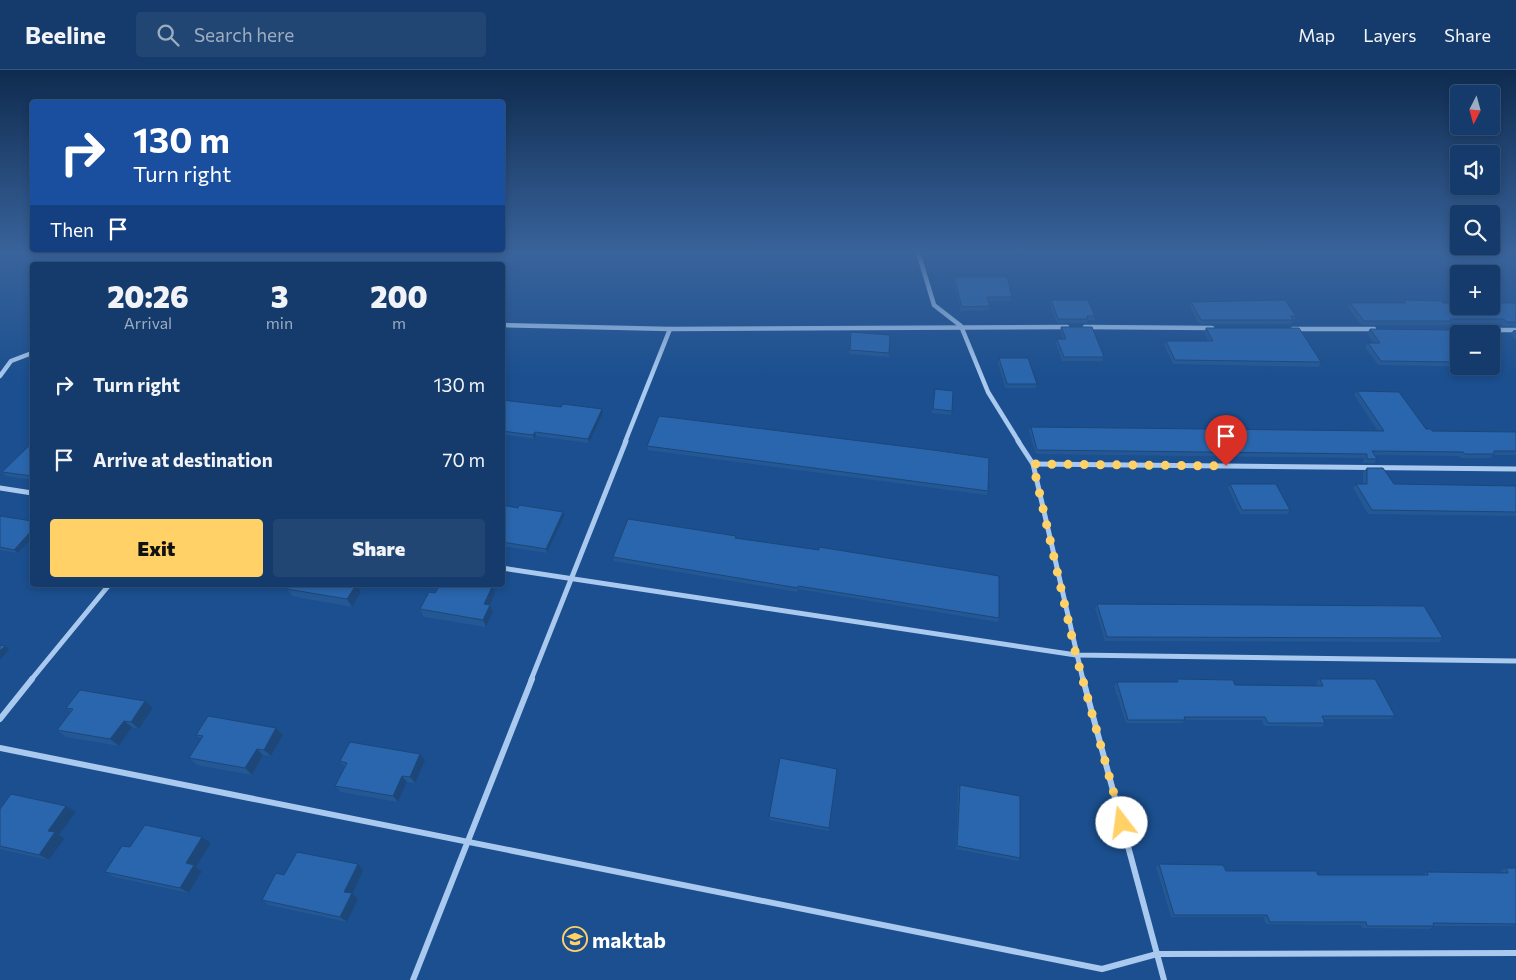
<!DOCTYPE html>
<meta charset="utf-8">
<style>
:root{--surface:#143b6b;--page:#214673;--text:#f1f3f6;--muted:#9dadc1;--line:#33557e;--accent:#ffd166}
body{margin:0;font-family:Commissioner,sans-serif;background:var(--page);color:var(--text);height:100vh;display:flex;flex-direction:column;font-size:19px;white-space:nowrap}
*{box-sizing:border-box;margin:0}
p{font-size:16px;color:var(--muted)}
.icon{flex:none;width:28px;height:28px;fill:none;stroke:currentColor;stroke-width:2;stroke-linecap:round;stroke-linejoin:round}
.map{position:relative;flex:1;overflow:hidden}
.side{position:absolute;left:30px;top:192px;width:475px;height:325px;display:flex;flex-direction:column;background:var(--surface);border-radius:5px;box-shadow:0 2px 8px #0003,0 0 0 1px var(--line)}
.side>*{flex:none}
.guide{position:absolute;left:30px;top:30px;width:475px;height:152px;border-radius:5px;box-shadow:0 2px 8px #0003,0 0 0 1px var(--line);background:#1a4fa0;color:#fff;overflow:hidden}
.needle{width:32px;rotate:186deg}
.controls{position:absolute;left:1450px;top:15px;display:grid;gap:10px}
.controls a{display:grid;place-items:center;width:50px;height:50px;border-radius:5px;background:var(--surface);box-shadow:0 2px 8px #0003,0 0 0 1px var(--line);font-size:25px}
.pin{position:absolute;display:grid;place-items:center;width:42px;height:42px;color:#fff;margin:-51px -21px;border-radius:50% 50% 50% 0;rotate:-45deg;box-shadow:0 0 5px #0007}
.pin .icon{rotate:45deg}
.me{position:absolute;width:55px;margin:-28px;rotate:345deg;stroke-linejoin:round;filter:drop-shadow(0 0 4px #0008)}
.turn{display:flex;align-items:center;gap:18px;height:105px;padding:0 20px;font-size:22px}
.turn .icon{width:65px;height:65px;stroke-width:2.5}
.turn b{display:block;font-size:35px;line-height:42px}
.then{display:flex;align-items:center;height:48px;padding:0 20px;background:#0003;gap:10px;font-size:19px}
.eta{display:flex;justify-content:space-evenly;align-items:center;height:85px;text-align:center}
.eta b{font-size:30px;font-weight:800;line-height:35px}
.button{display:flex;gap:10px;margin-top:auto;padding:10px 20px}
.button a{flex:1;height:58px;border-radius:5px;background:var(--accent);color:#111;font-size:20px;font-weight:800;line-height:58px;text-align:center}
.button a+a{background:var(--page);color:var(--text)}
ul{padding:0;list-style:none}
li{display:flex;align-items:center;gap:15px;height:75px;padding:0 20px}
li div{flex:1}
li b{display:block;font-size:19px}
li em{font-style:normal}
header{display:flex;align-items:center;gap:30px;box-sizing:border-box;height:70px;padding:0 25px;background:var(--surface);border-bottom:1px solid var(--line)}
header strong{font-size:24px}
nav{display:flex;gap:28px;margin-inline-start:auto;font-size:18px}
.search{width:350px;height:45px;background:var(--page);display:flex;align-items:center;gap:12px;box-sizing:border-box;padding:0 18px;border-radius:5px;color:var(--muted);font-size:19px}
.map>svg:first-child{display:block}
</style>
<header>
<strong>Beeline</strong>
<div class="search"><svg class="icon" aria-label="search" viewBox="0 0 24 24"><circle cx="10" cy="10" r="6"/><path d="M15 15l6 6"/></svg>Search here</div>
<nav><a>Map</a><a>Layers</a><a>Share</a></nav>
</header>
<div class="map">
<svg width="1516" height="910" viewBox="0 0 1516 910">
<rect width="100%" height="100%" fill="#1b4f8f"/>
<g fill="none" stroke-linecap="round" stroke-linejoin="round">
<!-- minor-far2 -->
<g stroke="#a9c9ee" stroke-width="4.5">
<polyline points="918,182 934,235 961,256 988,322 1019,372"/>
<polyline points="502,255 670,259 1067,257"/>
<polyline points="1085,257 1212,258"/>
<polyline points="1293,259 1374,259"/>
<polyline points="1453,260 1516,260"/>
<polyline points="0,306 11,291 32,283"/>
<polyline points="625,372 670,259"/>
</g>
<!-- minor-far1 -->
<g stroke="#a9c9ee" stroke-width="5">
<polyline points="1018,371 1033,394 1083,610"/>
<polyline points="1033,394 1516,399"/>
<polyline points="0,418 32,423"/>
<polyline points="502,498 1076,585 1516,591"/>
<polyline points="31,610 109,515"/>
<polyline points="531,610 626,371"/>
</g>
<!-- minor -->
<g stroke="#a9c9ee" stroke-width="6">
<polyline points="1083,609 1164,910"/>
<polyline points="0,649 32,609"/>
<polyline points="0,678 1102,899 1157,884 1516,883"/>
<polyline points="413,910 532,609"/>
</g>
</g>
<!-- wall -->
<g fill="#245895">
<polygon points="954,207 1012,227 1011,231 988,231 990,236 989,240 961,241 953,211"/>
<polygon points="1051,230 1095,246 1094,250 1088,250 1087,253 1057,253 1050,234"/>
<polygon points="1404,230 1443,233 1516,233 1516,256 1503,256 1501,254 1451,253 1449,255 1361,255 1348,237 1350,233 1402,233"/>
<polygon points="1191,232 1296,246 1291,254 1199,254 1190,236"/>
<polygon points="1061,257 1104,287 1102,291 1062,291 1056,273 1057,269 1063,269 1060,261"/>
<polygon points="1206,258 1321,292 1319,297 1173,294 1164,275 1166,271 1209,271 1204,262"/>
<polygon points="1370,259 1459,264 1459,296 1485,296 1484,297 1378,295 1365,277 1368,273 1374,273 1367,263"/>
<polygon points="1514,260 1516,260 1516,270 1510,264"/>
<polygon points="851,262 889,283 889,287 849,284"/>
<polygon points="999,288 1037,314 1036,318 1005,318 998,292"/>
<polygon points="935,319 952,341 951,345 932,343"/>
<polygon points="1357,321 1426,359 1432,361 1516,362 1516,385 1493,385 1491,388 1461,388 1459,386 1375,385 1377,389 1374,393 1363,393 1364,388 1036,384 1029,361 1031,357 1378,361 1354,325"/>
<polygon points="502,330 603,343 589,373 536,366 534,369 502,364"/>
<polygon points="32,373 32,410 6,406 2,402"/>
<polygon points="647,376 988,421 987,425 648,380"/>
<polygon points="1367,398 1394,414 1516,416 1516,446 1368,444 1353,418 1356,414 1363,414 1363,402"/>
<polygon points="1230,414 1290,440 1287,444 1240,444 1228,418"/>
<polygon points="502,435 564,446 547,483 502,476"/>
<polygon points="0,446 32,451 32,468 18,483 0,480"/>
<polygon points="736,466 736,468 999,548 998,552 798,519 797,522 614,491 613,487"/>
<polygon points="219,515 232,515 231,517"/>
<polygon points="289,515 359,515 358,517 361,522 352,537 292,526 287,519"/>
<polygon points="435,523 495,524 490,535 493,542 486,557 424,547 420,539"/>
<polygon points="1097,534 1443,568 1439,572 1105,571 1095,538"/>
<polygon points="1177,609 1235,615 1318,616 1316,612 1320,609 1395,646 1390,649 1323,649 1325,653 1321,657 1264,656 1262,650 1185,650 1182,653 1126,653 1114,616 1117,612 1175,612"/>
<polygon points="145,631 153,638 139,659 132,657 119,676 66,667 57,660 71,641 66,638"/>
<polygon points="276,658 283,665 271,686 263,685 252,705 197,695 189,688 201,669 196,665"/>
<polygon points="340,691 425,691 415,713 407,712 398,732 341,722 335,716 345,697"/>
<polygon points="837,699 829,761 769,750 769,747"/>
<polygon points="960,715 1020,788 1018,791 956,779 958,718"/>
<polygon points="0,739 76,742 59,765 65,768 49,790 0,779"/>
<polygon points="211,773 196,797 202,801 189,823 114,807 105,802 130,777"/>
<polygon points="1159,794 1226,801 1318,805 1422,805 1427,802 1501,803 1500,801 1506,798 1516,798 1516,855 1513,856 1434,856 1429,859 1362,858 1361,855 1266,854 1263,847 1171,847 1156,797"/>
<polygon points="363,800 352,823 358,829 347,852 269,835 262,830 284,805"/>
</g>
<!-- shaded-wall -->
<g fill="#1d4779">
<polygon points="602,339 603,343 589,373 588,369"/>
<polygon points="535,362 536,366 534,369 533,365"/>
<polygon points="563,442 564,446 547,483 546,479"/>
<polygon points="32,460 32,468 18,483 14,480"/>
<polygon points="351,515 359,515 358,517 361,522 352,537 347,529"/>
<polygon points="492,517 495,524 487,541 484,534"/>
<polygon points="490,535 493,542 486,557 483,550"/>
<polygon points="5,576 9,579 0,590 0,581"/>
<polygon points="145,631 153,638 139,659 131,652"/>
<polygon points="124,651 132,657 119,676 110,669"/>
<polygon points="276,658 283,665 271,686 264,680"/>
<polygon points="257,679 263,685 252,705 245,698"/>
<polygon points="420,684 425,691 415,713 410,707"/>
<polygon points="402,706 407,712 398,732 393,726"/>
<polygon points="66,736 76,742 59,765 65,768 49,790 39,785 48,761"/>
<polygon points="202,767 211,773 196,797 202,801 189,823 180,818 186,793"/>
<polygon points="358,794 363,800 351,827 344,822"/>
<polygon points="352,823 358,829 347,852 340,847"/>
</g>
<!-- building -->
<g fill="#2a66ad" stroke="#1d4779">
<polygon points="954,207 1007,207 1012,227 987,227 990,236 962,237"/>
<polygon points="1051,230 1088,230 1095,246 1087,246 1088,249 1058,249"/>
<polygon points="1285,230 1296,246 1291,246 1293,250 1201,250 1191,232"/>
<polygon points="1404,230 1441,231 1443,233 1459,233 1459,236 1491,236 1491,233 1516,233 1516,252 1506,252 1504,249 1450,249 1452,251 1364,251 1350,233 1406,233"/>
<polygon points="1061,257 1092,257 1104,287 1064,287 1057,269 1066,269"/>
<polygon points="1206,258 1299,258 1321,292 1175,290 1166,271 1213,271"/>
<polygon points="1370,259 1459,260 1463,264 1459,264 1459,292 1381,291 1368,273 1380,273"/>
<polygon points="851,262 890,265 889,283 850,280"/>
<polygon points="999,288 1028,288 1037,314 1007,314"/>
<polygon points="935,319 953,321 952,341 933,339"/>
<polygon points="1357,321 1399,322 1426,359 1431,359 1432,361 1516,362 1516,381 1494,381 1494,384 1465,384 1463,382 1372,381 1377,389 1367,389 1367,384 1037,380 1031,357 1384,361"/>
<polygon points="502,330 561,337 563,334 602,339 588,369 535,362 533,365 502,361"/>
<polygon points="659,346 933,380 989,388 988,421 647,376"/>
<polygon points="32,373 32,406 2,402"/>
<polygon points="1367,398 1383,398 1394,414 1516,416 1516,442 1372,440 1356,414 1367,414"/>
<polygon points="1230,414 1276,414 1290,440 1242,440"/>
<polygon points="502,435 518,438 519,435 563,442 546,479 502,472"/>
<polygon points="0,446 32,451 32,460 14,480 0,477"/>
<polygon points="628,449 736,466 735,468 819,480 819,477 999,506 999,548 798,516 798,518 613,487"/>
<polygon points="289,515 356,515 347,529 287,519"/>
<polygon points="440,515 482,515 492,517 484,534 490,535 483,550 420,539 429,522 435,523"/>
<polygon points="1097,534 1424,536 1443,568 1107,567"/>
<polygon points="0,575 5,576 0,581"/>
<polygon points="1177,609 1233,610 1235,615 1323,616 1320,609 1375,609 1395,646 1322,646 1325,653 1268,653 1265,647 1184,647 1185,650 1128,650 1117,612 1178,612"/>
<polygon points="80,620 145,631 131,652 124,651 110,669 57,660 73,639 66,638"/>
<polygon points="208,646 276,658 264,680 257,679 245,698 189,688 203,666 196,665"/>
<polygon points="350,672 420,684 410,707 402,706 393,726 335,716 347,693 340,691"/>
<polygon points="780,688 837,699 829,758 769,747"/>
<polygon points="960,715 1020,726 1020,788 957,776"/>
<polygon points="11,724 66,736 48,761 55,762 39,785 0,776 0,739"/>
<polygon points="145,755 202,767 186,793 194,795 180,818 105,802 122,776 130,777"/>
<polygon points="297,782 358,794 344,822 352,823 340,847 262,830 276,803 284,805"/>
<polygon points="1159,794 1223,795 1226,801 1316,801 1318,805 1428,805 1427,802 1508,803 1506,798 1516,798 1516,854 1433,853 1434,856 1367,856 1366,852 1270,852 1267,845 1174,845"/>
</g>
<!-- sky -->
<linearGradient id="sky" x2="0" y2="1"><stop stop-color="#0f2b4f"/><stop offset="0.59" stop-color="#39639b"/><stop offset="1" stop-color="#39639b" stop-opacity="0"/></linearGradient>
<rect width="1516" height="309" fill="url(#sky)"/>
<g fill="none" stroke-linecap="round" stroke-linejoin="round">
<!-- route -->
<polyline stroke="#ffd166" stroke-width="9" stroke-dasharray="0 16.2" points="1122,753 1076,585 1033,394 1226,396"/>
</g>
<!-- icons -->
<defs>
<symbol id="school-ring" viewBox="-11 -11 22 22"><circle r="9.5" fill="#1b4f8f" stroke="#ffd166" stroke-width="1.5"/><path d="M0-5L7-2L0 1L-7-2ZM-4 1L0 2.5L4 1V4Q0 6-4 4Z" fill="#ffd166"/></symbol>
</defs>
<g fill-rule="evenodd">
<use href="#school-ring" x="561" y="855" width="28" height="28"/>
</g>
<g text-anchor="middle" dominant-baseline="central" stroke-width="5" stroke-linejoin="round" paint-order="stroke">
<!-- near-poi labels -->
<g font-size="21" font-weight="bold" fill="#fff" stroke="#1b4f8f" text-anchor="start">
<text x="592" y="869">maktab</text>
</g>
</g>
</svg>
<div class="controls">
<a><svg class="needle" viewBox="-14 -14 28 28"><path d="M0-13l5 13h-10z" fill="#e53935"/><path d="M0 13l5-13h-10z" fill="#9dadc1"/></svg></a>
<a><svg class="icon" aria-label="sound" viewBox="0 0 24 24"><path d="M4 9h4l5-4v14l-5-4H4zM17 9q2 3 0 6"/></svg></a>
<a><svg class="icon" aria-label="search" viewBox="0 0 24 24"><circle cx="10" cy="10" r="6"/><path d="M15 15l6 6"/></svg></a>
<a>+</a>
<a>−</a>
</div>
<div class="pin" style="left:1226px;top:396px;background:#d93025"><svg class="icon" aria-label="arrive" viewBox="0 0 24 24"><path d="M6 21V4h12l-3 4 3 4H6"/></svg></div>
<svg class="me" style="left:1122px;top:753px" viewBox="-20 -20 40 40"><circle r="19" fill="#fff"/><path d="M0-13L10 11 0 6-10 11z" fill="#ffd166"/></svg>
<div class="guide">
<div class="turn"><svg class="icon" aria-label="right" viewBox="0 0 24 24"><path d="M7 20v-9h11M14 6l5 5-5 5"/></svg><div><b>130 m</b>Turn right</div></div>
<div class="then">Then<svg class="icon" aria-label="arrive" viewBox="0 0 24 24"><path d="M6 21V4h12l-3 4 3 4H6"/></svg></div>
</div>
<section class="side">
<div class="eta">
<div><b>20:26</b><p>Arrival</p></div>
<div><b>3</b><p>min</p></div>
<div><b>200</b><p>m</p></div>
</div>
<ul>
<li><svg class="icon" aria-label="right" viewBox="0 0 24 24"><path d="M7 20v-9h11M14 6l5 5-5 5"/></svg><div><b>Turn right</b></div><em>130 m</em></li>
<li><svg class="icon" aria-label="arrive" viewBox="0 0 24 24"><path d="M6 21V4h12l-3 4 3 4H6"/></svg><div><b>Arrive at destination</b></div><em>70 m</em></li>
</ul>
<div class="button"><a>Exit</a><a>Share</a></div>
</section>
</div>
